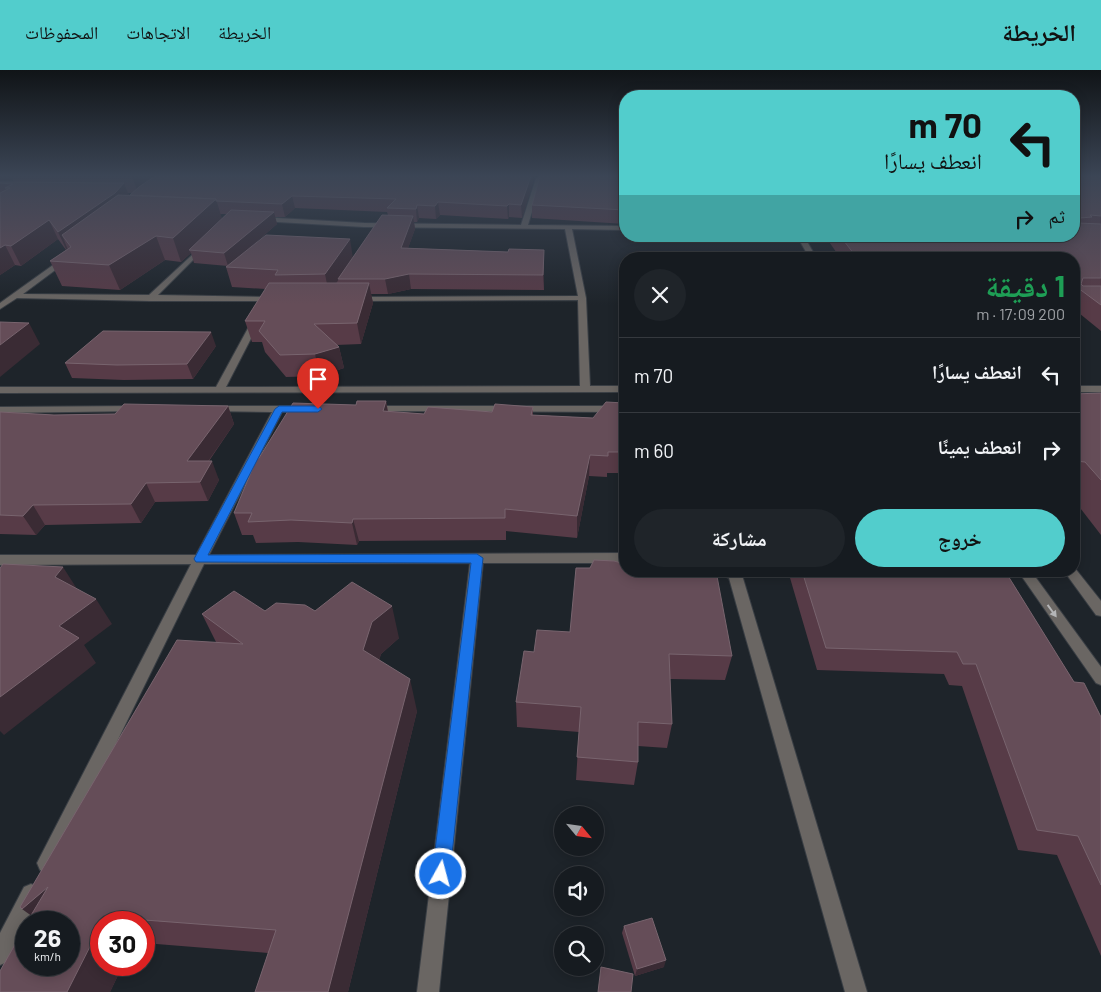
<!DOCTYPE html>
<html lang="ar">
<meta charset="utf-8">
<style>
:root{--surface:#161b20;--page:#1f2429;--text:#f1f3f6;--muted:#9ea1a5;--line:#35393e;--accent:#52cdcc}
body{margin:0;font-family:Barlow,"Noto Naskh Arabic",sans-serif;background:var(--page);color:var(--text);direction:rtl;height:100vh;display:flex;flex-direction:column;font-size:19px;white-space:nowrap}
*{box-sizing:border-box;margin:0}
p{font-size:16px;color:var(--muted)}
.icon{flex:none;width:28px;height:28px;fill:none;stroke:currentColor;stroke-width:2;stroke-linecap:round;stroke-linejoin:round}
.map{position:relative;flex:1;overflow:hidden;direction:ltr}
.sheet{position:absolute;left:619px;top:182px;width:461px;height:325px;display:flex;flex-direction:column;background:var(--surface);border-radius:20px;box-shadow:0 2px 12px #0003,0 0 0 1px var(--line);direction:rtl}
.sheet>*{flex:none}
.hud{position:absolute;left:619px;top:20px;width:461px;height:152px;border-radius:20px;box-shadow:0 2px 12px #0003,0 0 0 1px var(--line);direction:rtl;background:#52cdcc;color:#111;overflow:hidden}
.needle{width:32px;rotate:119deg}
.tools{position:absolute;left:554px;top:736px;display:grid;gap:10px}
.tools a{display:grid;place-items:center;width:50px;height:50px;border-radius:50%;background:var(--surface);box-shadow:0 2px 12px #0003,0 0 0 1px var(--line);font-size:25px}
.speed{position:absolute;left:15px;top:841px;display:flex;gap:10px;font-size:25px;font-weight:700;text-align:center}
.speed>*{display:grid;place-content:center;width:65px;height:65px;border-radius:50%;background:var(--surface);box-shadow:0 2px 12px #0003,0 0 0 1px var(--line);line-height:1}
.speed small{font-size:12px;font-weight:400}
.speed .limit{border:8px solid #d22;background:#fff;color:#111}
.pin{position:absolute;display:grid;place-items:center;width:42px;height:42px;color:#fff;margin:-51px -21px;border-radius:50% 50% 50% 0;rotate:-45deg;box-shadow:0 0 5px #0007}
.pin .icon{rotate:45deg}
.me{position:absolute;width:55px;margin:-28px;rotate:7deg;stroke-linejoin:round;filter:drop-shadow(0 0 4px #0008)}
.turn{display:flex;align-items:center;gap:18px;height:105px;padding:0 15px;font-size:22px}
.turn .icon{width:65px;height:65px;stroke-width:2.5}
.turn b{display:block;font-size:35px;line-height:42px}
.then{display:flex;align-items:center;height:48px;padding:0 15px;background:#0003;gap:10px;font-size:19px}
.round{display:grid;place-items:center;flex:none;width:52px;height:52px;border-radius:26px;background:var(--page)}
.headline{display:flex;align-items:center;justify-content:space-between;height:85px;padding:0 15px}
h1{font-size:30px;font-weight:700;line-height:38px;color:#1e9e55}
.cta{display:flex;gap:10px;margin-top:auto;padding:10px 15px}
.cta a{flex:1;height:58px;border-radius:30px;background:var(--accent);color:#111;font-size:20px;font-weight:700;line-height:58px;text-align:center}
.cta a+a{background:var(--page);color:var(--text)}
ul{padding:0;list-style:none}
li{display:flex;align-items:center;gap:15px;height:75px;padding:0 15px;border-top:1px solid var(--line)}
li div{flex:1}
li b{display:block;font-size:19px}
li em{font-style:normal}
header{display:flex;align-items:center;gap:30px;box-sizing:border-box;height:70px;padding:0 25px;background:var(--accent);color:#111}
header strong{font-size:24px}
nav{display:flex;gap:28px;margin-inline-start:auto;font-size:18px}
.map>svg:first-child{display:block}
</style>
<header>
<strong>الخريطة</strong>
<nav><a>الخريطة</a><a>الاتجاهات</a><a>المحفوظات</a></nav>
</header>
<div class="map">
<svg width="1101" height="922" viewBox="0 0 1101 922">
<rect width="100%" height="100%" fill="#1e242a"/>
<g fill="none" stroke-linecap="round" stroke-linejoin="round">
<defs>
<g id="minor">
<polygon points="539,106 542,108 528,155 625,156 625,160 572,159 586,228 590,316 625,316 625,322 0,323 0,317 216,317 253,249 257,246 261,249 226,317 580,316 578,230 357,231 353,229 357,227 578,226 565,159 364,157 260,151 257,149 260,147 364,153 521,155 536,108"/>
<polygon points="797,166 804,166 817,189 810,189"/>
<polygon points="204,174 206,175 206,177 158,225 275,227 279,229 278,231 150,231 17,228 0,239 0,233 67,185 71,187 70,189 23,224 149,225"/>
<rect x="1074" y="316" width="27" height="6"/>
<polygon points="135,336 140,339 139,341 0,343 0,337"/>
<polygon points="212,336 305,336 310,339 305,342 282,342 209,485 625,483 625,493 483,493 439,922 417,922 470,493 204,494 54,800 47,803 40,800 37,793 191,494 0,495 0,485 196,485 272,342 208,341 208,337"/>
<polygon points="370,336 625,336 625,342 366,341 366,337"/>
<polygon points="1074,497 1101,531 1101,546 1096,545 1064,501 1074,501"/>
<polygon points="718,501 739,501 742,505 867,922 845,922 729,508 719,504"/>
<polygon points="1018,501 1031,501 1101,597 1101,615 1096,613"/>
<polygon points="31,814 38,817 41,824 7,892 0,895 0,863 24,817"/>
</g>
</defs>
<!-- minor casing -->
<use href="#minor" stroke="#393e44" stroke-width="2"/>
<!-- minor -->
<use href="#minor" fill="#6a6663" fill-rule="evenodd"/>
</g>
<!-- wall -->
<g fill="#573b47" fill-rule="evenodd">
<path d="M0,106H533V112L522,148L509,147L508,149L440,145L436,149L419,148L417,152H414L415,159L408,178L508,182L544,180V220L411,219L388,224H371L373,233L361,274L336,275L339,277L344,298L320,306L286,307L265,282L262,272H252L245,251L266,219L232,217L226,197L228,196L194,193L191,183L181,192L165,190L120,220L62,216L50,191L66,180L58,169L21,196L15,195L0,205ZM128,123H133L130,125H129ZM295,138L387,142L388,145L353,188L240,186L277,154L275,147H285ZM220,144H227L222,149Z"/>
<polygon points="625,106 625,154 532,148 532,135"/>
<polygon points="1074,106 1101,106 1101,261 1074,239 1074,189 841,189 825,166 1074,166"/>
<polygon points="216,276 193,309 124,310 72,308 65,293"/>
<polygon points="1101,323 1101,465 1074,430 1074,324"/>
<polygon points="386,331 388,341 424,344 492,342 533,337 533,345 593,348 625,333 625,403 607,403 607,407 589,406 577,468 506,461 506,470 359,471 357,475 298,472 256,473 253,465 242,465 234,443 259,388"/>
<polygon points="228,336 234,354 209,391 219,410 208,431 155,432 141,453 45,455 36,465 0,464 0,342 54,345 115,344"/>
<polygon points="590,498 732,586 725,610 670,609 672,654 667,678 638,676 638,692 634,715 576,710 579,662 517,657 516,632 534,582 570,562"/>
<polygon points="788,501 1005,501 1074,612 1101,647 1101,886 1057,785 1018,780 962,616 949,615 944,604 817,600"/>
<polygon points="265,541 315,541 399,568 381,584 379,590 417,641 348,922 255,922 268,883 144,873 144,852 101,852 101,895 123,895 110,922 0,922 216,572 202,544"/>
<polygon points="624,856 664,897 635,906 622,863"/>
</g>
<!-- shaded-wall -->
<g fill="#3a2b34">
<polygon points="0,106 11,106 16,116 13,114 0,113"/>
<polygon points="132,106 157,106 138,123"/>
<polygon points="531,106 533,106 533,112 522,148 521,135"/>
<polygon points="124,113 131,131 62,165 68,180 67,181 58,162"/>
<polygon points="292,126 295,138 285,147 282,134"/>
<polygon points="216,129 223,152 189,180 191,183 181,192 173,168"/>
<polygon points="438,132 440,145 436,149 435,136"/>
<polygon points="509,134 509,147 508,149 507,136"/>
<polygon points="417,135 419,148 417,152 416,139"/>
<polygon points="274,142 277,154 228,196 224,183"/>
<polygon points="413,146 415,159 403,192 401,178"/>
<polygon points="49,150 58,169 21,196 11,176"/>
<polygon points="156,166 165,190 120,220 109,195"/>
<polygon points="350,169 353,188 329,224 325,204"/>
<polygon points="5,175 15,195 0,205 0,178"/>
<polygon points="544,180 544,220 543,205"/>
<polygon points="409,204 411,219 388,224 385,209"/>
<polygon points="369,213 373,233 361,274 357,253"/>
<polygon points="29,253 40,274 0,307 0,275"/>
<polygon points="211,262 216,276 193,309 187,294"/>
<polygon points="339,277 344,298 320,306 315,284"/>
<polygon points="386,331 389,351 383,341"/>
<polygon points="228,336 234,354 195,410 187,391"/>
<polygon points="590,385 589,406 577,468 577,446"/>
<polygon points="212,391 219,410 208,431 200,412"/>
<polygon points="146,413 155,432 141,453 131,434"/>
<polygon points="33,435 45,455 36,465 23,446"/>
<polygon points="353,449 359,471 357,475 352,453"/>
<polygon points="63,497 79,522 55,507"/>
<polygon points="96,529 112,554 84,575 96,593 4,665 0,661 0,627 59,556"/>
<polygon points="392,536 399,568 381,584 372,612 363,580 372,552"/>
<polygon points="410,609 417,641 348,922 328,922"/>
<polygon points="48,817 40,852 22,839"/>
<polygon points="105,847 111,852 102,852"/>
<polygon points="101,854 101,895 123,895 110,922 67,922"/>
<polygon points="666,890 664,897 635,906 637,899"/>
</g>
<!-- building -->
<g fill="#654d58" stroke="#78646e">
<polygon points="155,106 531,106 521,135 509,134 507,136 438,132 435,136 417,135 416,139 387,138 396,129 292,126 282,134 216,131 216,129 130,125 139,117"/>
<polygon points="540,106 625,106 625,140 532,135"/>
<polygon points="1074,106 1101,106 1101,146 1090,145 1092,147 1080,148 1078,153 1101,154 1101,208 1083,208 1081,214 1083,216 1101,216 1101,235 1074,215 1074,189 858,189 840,166 1074,166"/>
<polygon points="0,112 124,113 115,123 58,162 49,150 11,176 5,175 0,178 0,123 10,118 5,118 13,114 0,113"/>
<polygon points="118,125 216,129 173,168 156,166 109,195 50,191 71,177 62,165"/>
<polygon points="231,140 274,142 224,183 189,180"/>
<polygon points="382,145 413,146 401,178 508,182 509,179 544,180 543,205 409,204 385,209 338,209"/>
<polygon points="266,165 350,169 325,204 275,205 278,200 226,197"/>
<polygon points="269,213 369,213 357,253 314,254 339,277 315,284 280,285 259,261 265,251 245,251"/>
<polygon points="0,252 29,253 0,275"/>
<polygon points="103,261 211,262 187,294 117,295 65,293"/>
<polygon points="1101,323 1101,410 1085,392 1075,391 1074,388 1074,324"/>
<polygon points="357,331 386,331 383,341 424,344 428,337 492,342 495,334 533,337 531,345 593,348 606,332 625,333 625,382 608,382 608,386 590,385 577,446 505,439 505,448 353,449 352,453 291,450 248,452 252,443 234,443 257,388 259,388 293,333 356,335"/>
<polygon points="124,334 228,336 187,391 212,391 200,412 146,413 131,434 33,435 23,446 0,445 0,342 54,345 115,344"/>
<polygon points="594,490 614,491 625,494 625,501 716,501 732,586 669,584 672,654 638,652 638,692 577,687 581,637 516,632 524,581 534,582 537,560 570,562 576,498 590,498"/>
<polygon points="3,494 63,497 55,507 96,529 59,556 79,568 0,627 0,498"/>
<polygon points="802,501 1005,501 1074,612 1084,613 1101,647 1101,815 1078,766 1037,760 976,594 963,594 957,582 826,578"/>
<polygon points="352,512 392,536 372,552 363,580 410,609 328,922 255,922 276,860 105,847 67,922 0,922 0,901 26,855 26,895 69,895 69,852 27,852 48,817 22,839 20,837 177,570 243,574 202,544 234,521 265,541 276,533 305,535 315,541"/>
<polygon points="652,848 666,890 637,899 624,856"/>
<polygon points="601,897 633,904 631,922 598,922"/>
</g>
<!-- one-way arrows -->
<defs><path id="oneway-solid" d="M-6-.8H1V-3.2L6.5 0L1 3.2V.8H-6Z" transform="scale(1.25)"/></defs>
<use fill="#b4b5b7" href="#oneway-solid" transform="translate(1052 541) rotate(54)"/>
<!-- sky -->
<linearGradient id="sky" x2="0" y2="1"><stop stop-color="#101417"/><stop offset="0.45" stop-color="#3b4555"/><stop offset="1" stop-color="#3b4555" stop-opacity="0"/></linearGradient>
<rect width="1101" height="235" fill="url(#sky)"/>
<!-- route -->
<polygon fill="#1a73e8" stroke="#114b97" points="279,336 318,336 322,339 318,342 282,342 208,485 477,484 483,488 450,804 447,810 441,812 435,810 432,804 471,493 196,492 194,489 275,339"/>
</svg>
<div class="tools">
<a><svg class="needle" viewBox="-14 -14 28 28"><path d="M0-13l5 13h-10z" fill="#e53935"/><path d="M0 13l5-13h-10z" fill="#9ea1a5"/></svg></a>
<a><svg class="icon" aria-label="sound" viewBox="0 0 24 24"><path d="M4 9h4l5-4v14l-5-4H4zM17 9q2 3 0 6"/></svg></a>
<a><svg class="icon" aria-label="search" viewBox="0 0 24 24"><circle cx="10" cy="10" r="6"/><path d="M15 15l6 6"/></svg></a>
</div>
<div class="speed"><div>26<small>km/h</small></div><div class="limit">30</div></div>
<div class="pin" style="left:318px;top:339px;background:#d93025"><svg class="icon" aria-label="arrive" viewBox="0 0 24 24"><path d="M6 21V4h12l-3 4 3 4H6"/></svg></div>
<svg class="me" style="left:441px;top:804px" viewBox="-20 -20 40 40"><circle r="17" fill="#1a73e8" stroke="#fff" stroke-width="3"/><path d="M0-11L8 9 0 5-8 9z" fill="#fff"/></svg>
<div class="hud">
<div class="turn"><svg class="icon" aria-label="left" viewBox="0 0 24 24"><path d="M17 20v-9H6M10 6l-5 5 5 5"/></svg><div><b>70 m</b>انعطف يسارًا</div></div>
<div class="then">ثم<svg class="icon" aria-label="right" viewBox="0 0 24 24"><path d="M7 20v-9h11M14 6l5 5-5 5"/></svg></div>
</div>
<section class="sheet">
<div class="headline"><div><h1>1 دقيقة</h1><p>200 m · 17:09</p></div><a class="round"><svg class="icon" aria-label="close" viewBox="0 0 24 24"><path d="M6 6l12 12M18 6L6 18"/></svg></a></div>
<ul>
<li><svg class="icon" aria-label="left" viewBox="0 0 24 24"><path d="M17 20v-9H6M10 6l-5 5 5 5"/></svg><div><b>انعطف يسارًا</b></div><em>70 m</em></li>
<li><svg class="icon" aria-label="right" viewBox="0 0 24 24"><path d="M7 20v-9h11M14 6l5 5-5 5"/></svg><div><b>انعطف يمينًا</b></div><em>60 m</em></li>
</ul>
<div class="cta"><a>خروج</a><a>مشاركة</a></div>
</section>
</div>
